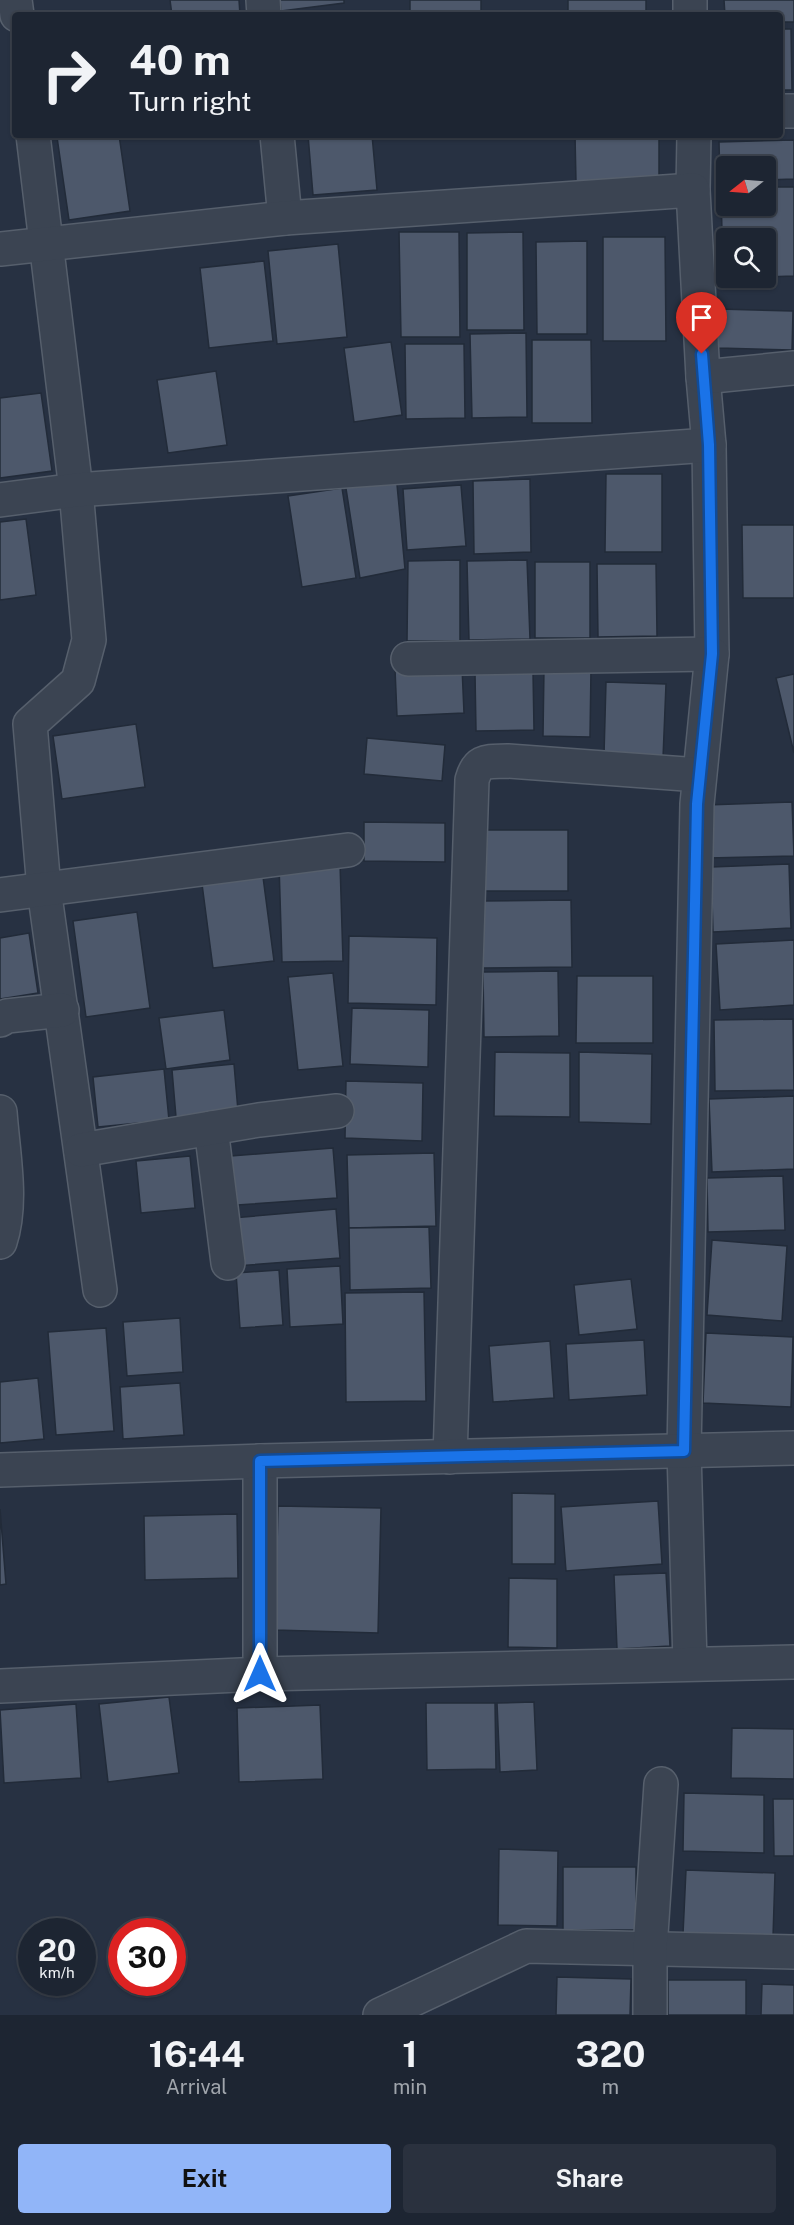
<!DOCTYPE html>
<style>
:root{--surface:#1d2532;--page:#2a313e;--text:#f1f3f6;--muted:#a0a5ac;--line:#3b424d;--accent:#91b5f8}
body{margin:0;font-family:"Public Sans",sans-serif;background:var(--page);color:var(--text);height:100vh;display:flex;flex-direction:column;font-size:22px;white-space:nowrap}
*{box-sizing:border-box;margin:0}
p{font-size:20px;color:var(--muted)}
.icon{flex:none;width:33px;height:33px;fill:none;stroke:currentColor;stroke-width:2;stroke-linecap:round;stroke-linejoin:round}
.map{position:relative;height:2015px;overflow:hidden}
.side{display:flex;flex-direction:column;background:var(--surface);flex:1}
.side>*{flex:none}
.banner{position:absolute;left:12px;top:12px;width:771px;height:126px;border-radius:6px;box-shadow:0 2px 4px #0004,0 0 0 2px var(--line);background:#1d2532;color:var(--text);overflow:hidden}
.needle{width:39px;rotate:253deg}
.tools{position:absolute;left:716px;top:156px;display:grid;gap:12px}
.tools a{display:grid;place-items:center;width:60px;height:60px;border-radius:6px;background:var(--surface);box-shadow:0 2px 4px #0004,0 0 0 2px var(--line);font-size:30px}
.speed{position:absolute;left:18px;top:1918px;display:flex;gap:12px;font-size:30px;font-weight:700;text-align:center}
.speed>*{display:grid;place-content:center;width:78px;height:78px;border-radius:50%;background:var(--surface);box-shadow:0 2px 4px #0004,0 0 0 2px var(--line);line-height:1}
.speed small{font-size:15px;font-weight:400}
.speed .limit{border:9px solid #d22;background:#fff;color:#111}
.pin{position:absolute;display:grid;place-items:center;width:51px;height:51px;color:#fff;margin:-62px -26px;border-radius:50% 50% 50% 0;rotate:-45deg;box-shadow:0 0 6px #0007}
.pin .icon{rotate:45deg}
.me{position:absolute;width:66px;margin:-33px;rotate:0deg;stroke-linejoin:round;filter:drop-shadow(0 0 4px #0008)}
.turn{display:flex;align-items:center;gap:21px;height:126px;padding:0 18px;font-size:27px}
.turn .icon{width:78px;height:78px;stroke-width:2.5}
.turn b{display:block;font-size:42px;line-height:51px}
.eta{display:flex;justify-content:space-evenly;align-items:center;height:102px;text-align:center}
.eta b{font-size:36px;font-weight:700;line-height:42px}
.cta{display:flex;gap:12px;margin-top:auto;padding:12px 18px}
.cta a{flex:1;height:69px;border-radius:6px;background:var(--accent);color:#111;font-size:24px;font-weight:700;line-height:69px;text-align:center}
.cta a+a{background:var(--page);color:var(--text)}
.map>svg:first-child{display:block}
</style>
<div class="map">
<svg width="794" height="2015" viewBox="0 0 794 2015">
<rect width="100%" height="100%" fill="#273142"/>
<!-- building -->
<g fill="#4d586b" stroke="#222b39" stroke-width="1.5">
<polygon points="170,0 239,0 240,15 172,15"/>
<polygon points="280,0 344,0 344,3 281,11"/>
<rect x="410" y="0" width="71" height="15"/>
<rect x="568" y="0" width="78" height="15"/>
<polygon points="724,0 794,0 794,22 780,22 780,15 725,15"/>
<polygon points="780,29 791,29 792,90 780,90"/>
<polygon points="73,135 119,135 130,211 69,220 57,137"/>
<polygon points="308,135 372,135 377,190 313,195"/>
<polygon points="575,135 659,135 659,182 576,182"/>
<polygon points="794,140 794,179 765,180 765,166 726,166 726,181 720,181 719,142"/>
<polygon points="765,187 794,187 794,276 765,277 765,238 726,238 726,278 736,278 723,278 721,188 726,188 726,206 765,206"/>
<polygon points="399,232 459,232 460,337 401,337"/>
<polygon points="523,232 524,330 467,330 467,233"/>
<polygon points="603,237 665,237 666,341 603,341"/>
<polygon points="587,241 587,334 537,334 536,242"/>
<polygon points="338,244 347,337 277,344 268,251"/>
<polygon points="264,261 273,341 209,348 200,268"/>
<polygon points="718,309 793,311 792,350 718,348"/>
<polygon points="526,333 527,417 472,418 470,334"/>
<polygon points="532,340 591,340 592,423 532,423"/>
<polygon points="391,342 402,415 354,422 344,348"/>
<polygon points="405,344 464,344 465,418 406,419"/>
<polygon points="216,371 227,445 168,453 157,380"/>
<polygon points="41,393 52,471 0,478 0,398"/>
<polygon points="396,474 405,569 360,578 345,482"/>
<polygon points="606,474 662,474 662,552 605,552"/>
<polygon points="530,479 531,552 474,554 473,481"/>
<polygon points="461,485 466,546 407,550 403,489"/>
<polygon points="342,488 356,578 302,587 288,496"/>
<polygon points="26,519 36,595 0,600 0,522"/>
<polygon points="742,525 794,525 794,598 743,598"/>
<polygon points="460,560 460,641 407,641 408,561"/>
<polygon points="527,560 530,639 469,640 467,561"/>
<rect x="535" y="562" width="55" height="76"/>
<polygon points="597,564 656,564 657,636 598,637"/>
<polygon points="462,667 464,713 397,716 395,669"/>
<polygon points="544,668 591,669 590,737 543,736"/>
<polygon points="533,672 534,730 476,731 475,673"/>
<polygon points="794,674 794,753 776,678"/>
<polygon points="606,682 666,684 663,758 604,755"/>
<polygon points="136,724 145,787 62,799 53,736"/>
<polygon points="367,738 445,745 442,781 364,774"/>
<polygon points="792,802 794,856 707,858 706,805"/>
<polygon points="364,822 445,823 445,862 364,861"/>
<rect x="482" y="830" width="86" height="61"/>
<polygon points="340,863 343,961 282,962 279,864"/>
<polygon points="789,864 791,928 713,932 711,867"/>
<polygon points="263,877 274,961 213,968 202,884"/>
<polygon points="571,900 572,967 483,968 482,901"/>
<polygon points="137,912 150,1008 86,1017 73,921"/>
<polygon points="29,933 38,993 0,999 0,938"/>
<polygon points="349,936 437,938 436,1005 348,1003"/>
<polygon points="794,940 794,1005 720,1010 716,944"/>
<polygon points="558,971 559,1036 484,1037 483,972"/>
<polygon points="333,973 343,1066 298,1070 288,977"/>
<polygon points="577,976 653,976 653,1043 576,1043"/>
<polygon points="352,1008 429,1010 428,1067 350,1064"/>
<polygon points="224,1010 230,1060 166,1069 159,1018"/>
<polygon points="793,1019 794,1090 715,1091 714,1020"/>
<polygon points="495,1052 570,1053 570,1117 494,1116"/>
<polygon points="579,1052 652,1054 651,1124 579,1122"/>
<polygon points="234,1064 238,1111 176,1117 172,1070"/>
<polygon points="164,1069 169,1120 98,1127 93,1077"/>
<polygon points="346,1081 423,1083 422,1141 345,1138"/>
<polygon points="794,1096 794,1169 712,1172 709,1099"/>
<polygon points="333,1148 337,1198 222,1206 218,1157"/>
<polygon points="434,1153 436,1226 349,1228 347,1155"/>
<polygon points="190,1156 195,1208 141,1213 136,1161"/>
<polygon points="783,1176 785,1230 708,1232 707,1178"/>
<polygon points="336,1209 340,1258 236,1266 232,1218"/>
<polygon points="429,1227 431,1288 350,1290 349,1228"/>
<polygon points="712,1240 787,1246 782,1321 707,1315"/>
<polygon points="340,1266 343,1324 290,1327 287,1269"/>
<polygon points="279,1270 283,1325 240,1328 236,1273"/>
<polygon points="631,1279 637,1329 579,1335 574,1285"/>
<polygon points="424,1292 426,1401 346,1402 345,1293"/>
<polygon points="180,1318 183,1372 127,1376 123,1322"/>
<polygon points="106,1328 114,1431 56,1435 48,1332"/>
<polygon points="706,1333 793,1337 791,1407 703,1403"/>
<polygon points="644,1340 647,1395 569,1400 566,1344"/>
<polygon points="550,1341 554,1398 493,1402 489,1346"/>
<polygon points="38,1378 44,1439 0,1443 0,1382"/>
<polygon points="180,1383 184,1435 123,1439 120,1387"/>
<polygon points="512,1493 555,1494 555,1564 512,1564"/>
<polygon points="658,1501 662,1564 566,1571 561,1507"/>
<polygon points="278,1506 381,1508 378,1633 275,1630"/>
<polygon points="0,1509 6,1584 0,1585"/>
<polygon points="237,1514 238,1578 145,1580 144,1516"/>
<polygon points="666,1573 670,1646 617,1649 614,1575"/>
<polygon points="509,1578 557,1579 557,1648 508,1647"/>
<polygon points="169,1697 179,1773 108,1782 99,1704"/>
<polygon points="534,1702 537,1770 500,1772 497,1703"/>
<polygon points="426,1703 495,1703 496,1769 427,1770"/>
<polygon points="76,1704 81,1778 4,1783 0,1710"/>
<polygon points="320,1705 323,1779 239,1782 237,1708"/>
<polygon points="732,1728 794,1729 794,1779 731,1778"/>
<polygon points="684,1793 764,1795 764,1853 683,1851"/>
<polygon points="773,1799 794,1799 794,1856 774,1856"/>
<polygon points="499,1849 558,1851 557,1926 498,1925"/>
<rect x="563" y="1867" width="73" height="63"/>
<polygon points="686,1870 775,1873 773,1937 683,1934"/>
<polygon points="557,1977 631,1979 630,2015 556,2015"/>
<rect x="668" y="1980" width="78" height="35"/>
<polygon points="762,1984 794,1985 794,2015 761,2015"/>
</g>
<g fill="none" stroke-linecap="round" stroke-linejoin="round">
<defs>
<g id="minor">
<polyline points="15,0 17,15"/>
<polyline points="263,0 264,15"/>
<polyline points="690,0 690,15"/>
<polyline points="780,111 794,111"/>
<polyline points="33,135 76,490 89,640 78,681 30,724 44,889 100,1290"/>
<polyline points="277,135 285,218"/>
<polyline points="693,190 694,135"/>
<polyline points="0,249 285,218 693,190 703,377 709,445 712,654 697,804 684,1451 690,1663"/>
<polyline points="703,377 794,368"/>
<polyline points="0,500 76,490 709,445"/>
<polyline points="408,659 712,654"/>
<polyline points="0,895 348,850"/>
<polyline points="0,1020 7,1016 62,1010"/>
<path d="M0,1112C3,1154 13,1202 0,1242"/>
<polyline points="211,1128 228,1263"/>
<polyline points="81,1150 259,1120 337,1111"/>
<path d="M450,1457L472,780C478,758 489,762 508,761L699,775"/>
<polyline points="260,1461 260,1674"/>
<polyline points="0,1470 260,1461 794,1448"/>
<polyline points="0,1686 260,1674 794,1662"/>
<polyline points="380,2015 526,1946 794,1952"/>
<polyline points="650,2015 650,1949 661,1784"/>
</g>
</defs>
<!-- minor casing -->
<use href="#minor" stroke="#565f6c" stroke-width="36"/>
<!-- minor -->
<use href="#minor" stroke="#3b4452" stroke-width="33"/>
</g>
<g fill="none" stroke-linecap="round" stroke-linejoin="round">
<defs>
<polyline id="route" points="260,1674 260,1461 684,1451 697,804 712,654 709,445 702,354"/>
</defs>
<!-- route casing -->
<use href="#route" stroke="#114b97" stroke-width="15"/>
<!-- route -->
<use href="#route" stroke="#1a73e8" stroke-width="10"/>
</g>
</svg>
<div class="tools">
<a><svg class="needle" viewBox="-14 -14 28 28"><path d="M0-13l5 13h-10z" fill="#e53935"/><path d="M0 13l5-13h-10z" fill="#a0a5ac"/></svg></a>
<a><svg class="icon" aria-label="search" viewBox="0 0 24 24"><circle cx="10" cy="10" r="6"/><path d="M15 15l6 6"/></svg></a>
</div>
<div class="speed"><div>20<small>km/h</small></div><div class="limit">30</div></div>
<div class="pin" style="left:702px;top:354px;background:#d93025"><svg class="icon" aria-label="arrive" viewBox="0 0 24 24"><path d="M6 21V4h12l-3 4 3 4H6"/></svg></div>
<svg class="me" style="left:260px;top:1674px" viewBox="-20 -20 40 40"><path d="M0-17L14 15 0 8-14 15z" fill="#1a73e8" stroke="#fff" stroke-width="4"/></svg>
<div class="banner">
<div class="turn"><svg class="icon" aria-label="right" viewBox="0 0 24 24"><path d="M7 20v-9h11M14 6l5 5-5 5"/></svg><div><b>40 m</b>Turn right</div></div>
</div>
</div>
<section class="side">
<div class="eta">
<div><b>16:44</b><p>Arrival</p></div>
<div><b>1</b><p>min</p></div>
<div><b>320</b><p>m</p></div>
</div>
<div class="cta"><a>Exit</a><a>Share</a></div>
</section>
